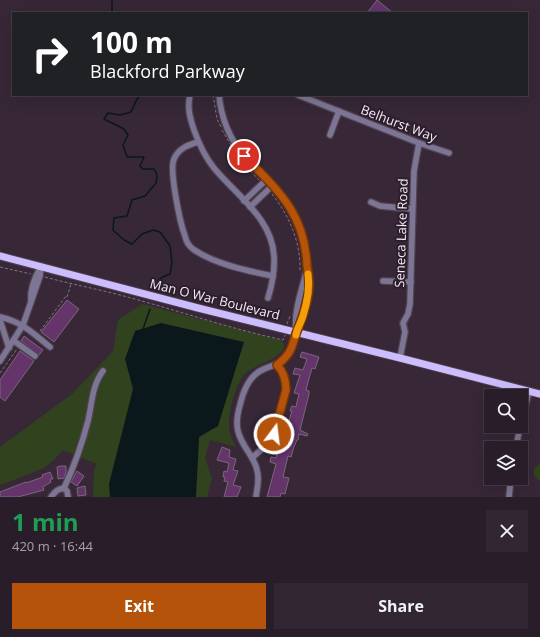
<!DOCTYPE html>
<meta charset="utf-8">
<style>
:root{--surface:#291d29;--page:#312631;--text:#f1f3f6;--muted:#a5a2a8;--line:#453b46;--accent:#b45309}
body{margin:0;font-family:"Open Sans",sans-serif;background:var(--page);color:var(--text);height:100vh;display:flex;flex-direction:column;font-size:15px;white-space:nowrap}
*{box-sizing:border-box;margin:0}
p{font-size:13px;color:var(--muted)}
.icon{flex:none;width:22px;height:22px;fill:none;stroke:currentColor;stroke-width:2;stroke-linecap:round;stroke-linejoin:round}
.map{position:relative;height:497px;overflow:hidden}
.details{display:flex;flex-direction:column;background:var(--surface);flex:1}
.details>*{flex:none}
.banner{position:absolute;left:12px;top:12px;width:516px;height:84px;border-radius:0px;box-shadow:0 4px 16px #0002,0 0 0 1px var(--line);background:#202124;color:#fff;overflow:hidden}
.controls{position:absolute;left:484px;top:389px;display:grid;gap:8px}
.controls a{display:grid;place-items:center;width:44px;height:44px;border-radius:0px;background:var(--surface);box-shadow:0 4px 16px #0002,0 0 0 1px var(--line);font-size:20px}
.pin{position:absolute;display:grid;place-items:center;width:34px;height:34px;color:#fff;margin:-17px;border:2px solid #fff;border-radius:50%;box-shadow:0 1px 4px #0007}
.me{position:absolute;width:44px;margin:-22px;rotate:15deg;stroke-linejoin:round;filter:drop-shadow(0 0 3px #0008)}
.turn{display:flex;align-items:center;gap:14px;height:84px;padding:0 12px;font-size:18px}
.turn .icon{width:52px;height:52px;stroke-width:2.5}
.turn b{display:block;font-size:28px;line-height:34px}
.round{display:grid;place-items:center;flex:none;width:42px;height:42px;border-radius:0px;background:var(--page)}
.headline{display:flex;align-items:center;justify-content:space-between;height:68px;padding:0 12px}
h1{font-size:24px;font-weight:700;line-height:30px;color:#1e9e55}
.action{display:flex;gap:8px;margin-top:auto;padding:8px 12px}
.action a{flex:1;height:46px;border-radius:0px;background:var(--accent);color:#fff;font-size:16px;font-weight:700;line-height:46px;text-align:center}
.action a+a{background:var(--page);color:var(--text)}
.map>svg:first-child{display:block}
</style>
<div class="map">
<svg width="540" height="497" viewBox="0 0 540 497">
<rect width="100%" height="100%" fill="#372737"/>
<!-- green -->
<g fill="#30431e">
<path d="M142,304L280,340L284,343C287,358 254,364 245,374C235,385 228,412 229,427C230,434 232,441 236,447L210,440L205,458L212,478L207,497H93L94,470L97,464L63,450L55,459L44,468L4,484H0V447L72,394L113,351L118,320Z"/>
<path d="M540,464V481C532,477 531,468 540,464Z"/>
</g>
<!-- water -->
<polygon fill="#0a181b" points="161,323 244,342 218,426 199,437 196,497 110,497 109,484 133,389 125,359 135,331"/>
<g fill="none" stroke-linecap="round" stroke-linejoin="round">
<!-- stream -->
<g stroke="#0a181b" stroke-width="1.5">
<polyline points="112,13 112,0"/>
<path d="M140,95L136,101L131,112L120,115L108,113L104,119L124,129L128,135L123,145L127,157H144L140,166L143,169H154L157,175L156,183L145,196L132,200L127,216L114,218L113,230L124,240L132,244L142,234L153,230L160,232L170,246L172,263L170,274C162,277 156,279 156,288"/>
<polyline points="143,329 150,309"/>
</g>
</g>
<!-- building -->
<g fill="#64346b" stroke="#79687b">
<polygon points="377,0 393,13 367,13"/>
<polygon points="67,300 79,309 54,342 41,332"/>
<polygon points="24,336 43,350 39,355 21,341"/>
<polygon points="20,351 34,361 5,401 0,397 0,380"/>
<polygon points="302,352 319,357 315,369 312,368 308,382 306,390 309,391 309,394 300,430 308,434 307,436 299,434 298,440 297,440 294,447 291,457 288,456 283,477 289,478 285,494 281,493 280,497 267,497 276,464 270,462 271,457 276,458 279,447 283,448 288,431 286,430 292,411 290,411 292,406 296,407 297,402 299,394 294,393 300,375 293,374 295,368 303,370 307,359 300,357"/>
<polygon points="222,447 230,450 229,457 236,459 233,470 238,471 233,485 241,487 237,497 224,497 228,482 224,481 225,477 223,477 224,471 227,472 229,463 217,460"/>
<polygon points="61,466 66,466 66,472 64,478 58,479 57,467"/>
<polygon points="77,471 84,476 77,486 71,482"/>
<polygon points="50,472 53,479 50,479 51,482 43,487 44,490 18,497 0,497 0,492 26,482 26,483 43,477 42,475"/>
<polygon points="85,486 86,495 78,496 77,488"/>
</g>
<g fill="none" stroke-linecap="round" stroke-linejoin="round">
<defs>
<g id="minor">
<path d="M190,95C187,108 190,118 194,130C199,144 205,157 214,168C236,195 272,218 274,256C275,271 272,285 268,298"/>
<path d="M219,95C221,117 230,139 244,156C256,169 269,180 280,193C298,214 306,240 307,266C308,272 309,279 309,285C307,301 303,317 296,332"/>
<polyline points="298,95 419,143 449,153"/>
<polyline points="330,135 339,111"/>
<path d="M198,142C188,145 179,148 174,159C169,170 180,223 185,236C186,241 189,246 193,249C214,264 248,271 273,276"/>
<polyline points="244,201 267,179"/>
<polyline points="371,202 380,206 412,209"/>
<polyline points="250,207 273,185"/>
<polyline points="383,281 411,282"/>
<path d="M31,300C30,289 35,277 40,268"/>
<path d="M0,317C22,322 33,333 50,347"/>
<polyline points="0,320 9,348"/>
<polyline points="14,341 35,356"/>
<polyline points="400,358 405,332 403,323 408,314 410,304 414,171 419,143"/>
<polyline points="0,361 23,325 40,276 41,266"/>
<polyline points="521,423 529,392"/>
<polyline points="516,448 520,426"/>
<path d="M252,458C260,450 269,445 274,434L286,389C286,380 284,372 277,365"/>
<path d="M64,488C74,467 82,444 88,421C92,404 92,385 103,371"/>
<path d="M51,497C55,492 57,489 64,488L67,491L68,497"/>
<path d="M256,497C257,488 260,479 257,470C256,464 252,458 249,453C237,435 234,426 240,405C243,392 248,378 260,371C272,364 282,366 290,352C297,341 295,329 296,316C297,302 303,286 306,272"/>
<polyline points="509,497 511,478"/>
</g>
<polyline id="major" points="0,256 198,308 400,358 540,394"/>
</defs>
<!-- minor casing -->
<use href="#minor" stroke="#514251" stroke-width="8"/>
<!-- major casing -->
<use href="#major" stroke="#514251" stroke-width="9"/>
<!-- path -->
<g stroke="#817481" stroke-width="1" stroke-dasharray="3 2" stroke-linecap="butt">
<polyline points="213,95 217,119 221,127"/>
<polyline points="222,130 239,159 259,180"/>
<path d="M272,194C290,217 301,243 300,272"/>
<polyline points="0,267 31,274"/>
<path d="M45,277C74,285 103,290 131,298C182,312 232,329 283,340L285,335"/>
<polyline points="67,297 71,284"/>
<polyline points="287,324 290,316"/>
<polyline points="40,331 66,296"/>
<polyline points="0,373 17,349"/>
</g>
<!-- minor -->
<use href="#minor" stroke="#7c7694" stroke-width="5.5"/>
<!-- major -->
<use href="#major" stroke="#ccbdfc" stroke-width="7"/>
</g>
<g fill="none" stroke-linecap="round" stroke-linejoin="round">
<defs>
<path id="route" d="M244,156C279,191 305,214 307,266C308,272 309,277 309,282C310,296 304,313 299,326C291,344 295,351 277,365C284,372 286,380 286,390L274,434"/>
</defs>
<!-- route casing -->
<use href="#route" stroke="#753606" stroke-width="10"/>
<!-- route -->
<use href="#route" stroke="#b45309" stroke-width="7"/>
<!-- slow -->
<path stroke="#f59e0b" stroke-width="7" d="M296,335C297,328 301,323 303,316C307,303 310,288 308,274"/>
</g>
<g text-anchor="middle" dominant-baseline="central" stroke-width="4" stroke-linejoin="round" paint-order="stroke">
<!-- street labels -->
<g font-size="13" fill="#f4eaf4" stroke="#2d1e2d">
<text transform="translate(399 123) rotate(21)">Belhurst Way</text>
<text transform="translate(401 233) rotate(-88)">Seneca Lake Road</text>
<text transform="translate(215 299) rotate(14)">Man O War Boulevard</text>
</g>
</g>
</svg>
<div class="controls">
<a><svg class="icon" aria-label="search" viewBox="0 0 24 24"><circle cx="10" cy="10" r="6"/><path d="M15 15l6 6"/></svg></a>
<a><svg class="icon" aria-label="layers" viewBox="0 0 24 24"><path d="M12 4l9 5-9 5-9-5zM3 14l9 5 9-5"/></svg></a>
</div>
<div class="pin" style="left:244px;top:156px;background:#d93025"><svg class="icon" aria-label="arrive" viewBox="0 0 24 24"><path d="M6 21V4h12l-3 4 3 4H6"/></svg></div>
<svg class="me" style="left:274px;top:434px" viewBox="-20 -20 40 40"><circle r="17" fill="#b45309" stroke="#fff" stroke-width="3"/><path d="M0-11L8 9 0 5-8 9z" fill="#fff"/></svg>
<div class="banner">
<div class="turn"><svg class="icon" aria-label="right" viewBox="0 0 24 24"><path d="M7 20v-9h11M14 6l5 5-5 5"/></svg><div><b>100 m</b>Blackford Parkway</div></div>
</div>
</div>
<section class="details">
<div class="headline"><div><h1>1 min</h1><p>420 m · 16:44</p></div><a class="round"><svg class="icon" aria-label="close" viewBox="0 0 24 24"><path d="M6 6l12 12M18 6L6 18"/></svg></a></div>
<div class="action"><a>Exit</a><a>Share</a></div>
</section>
